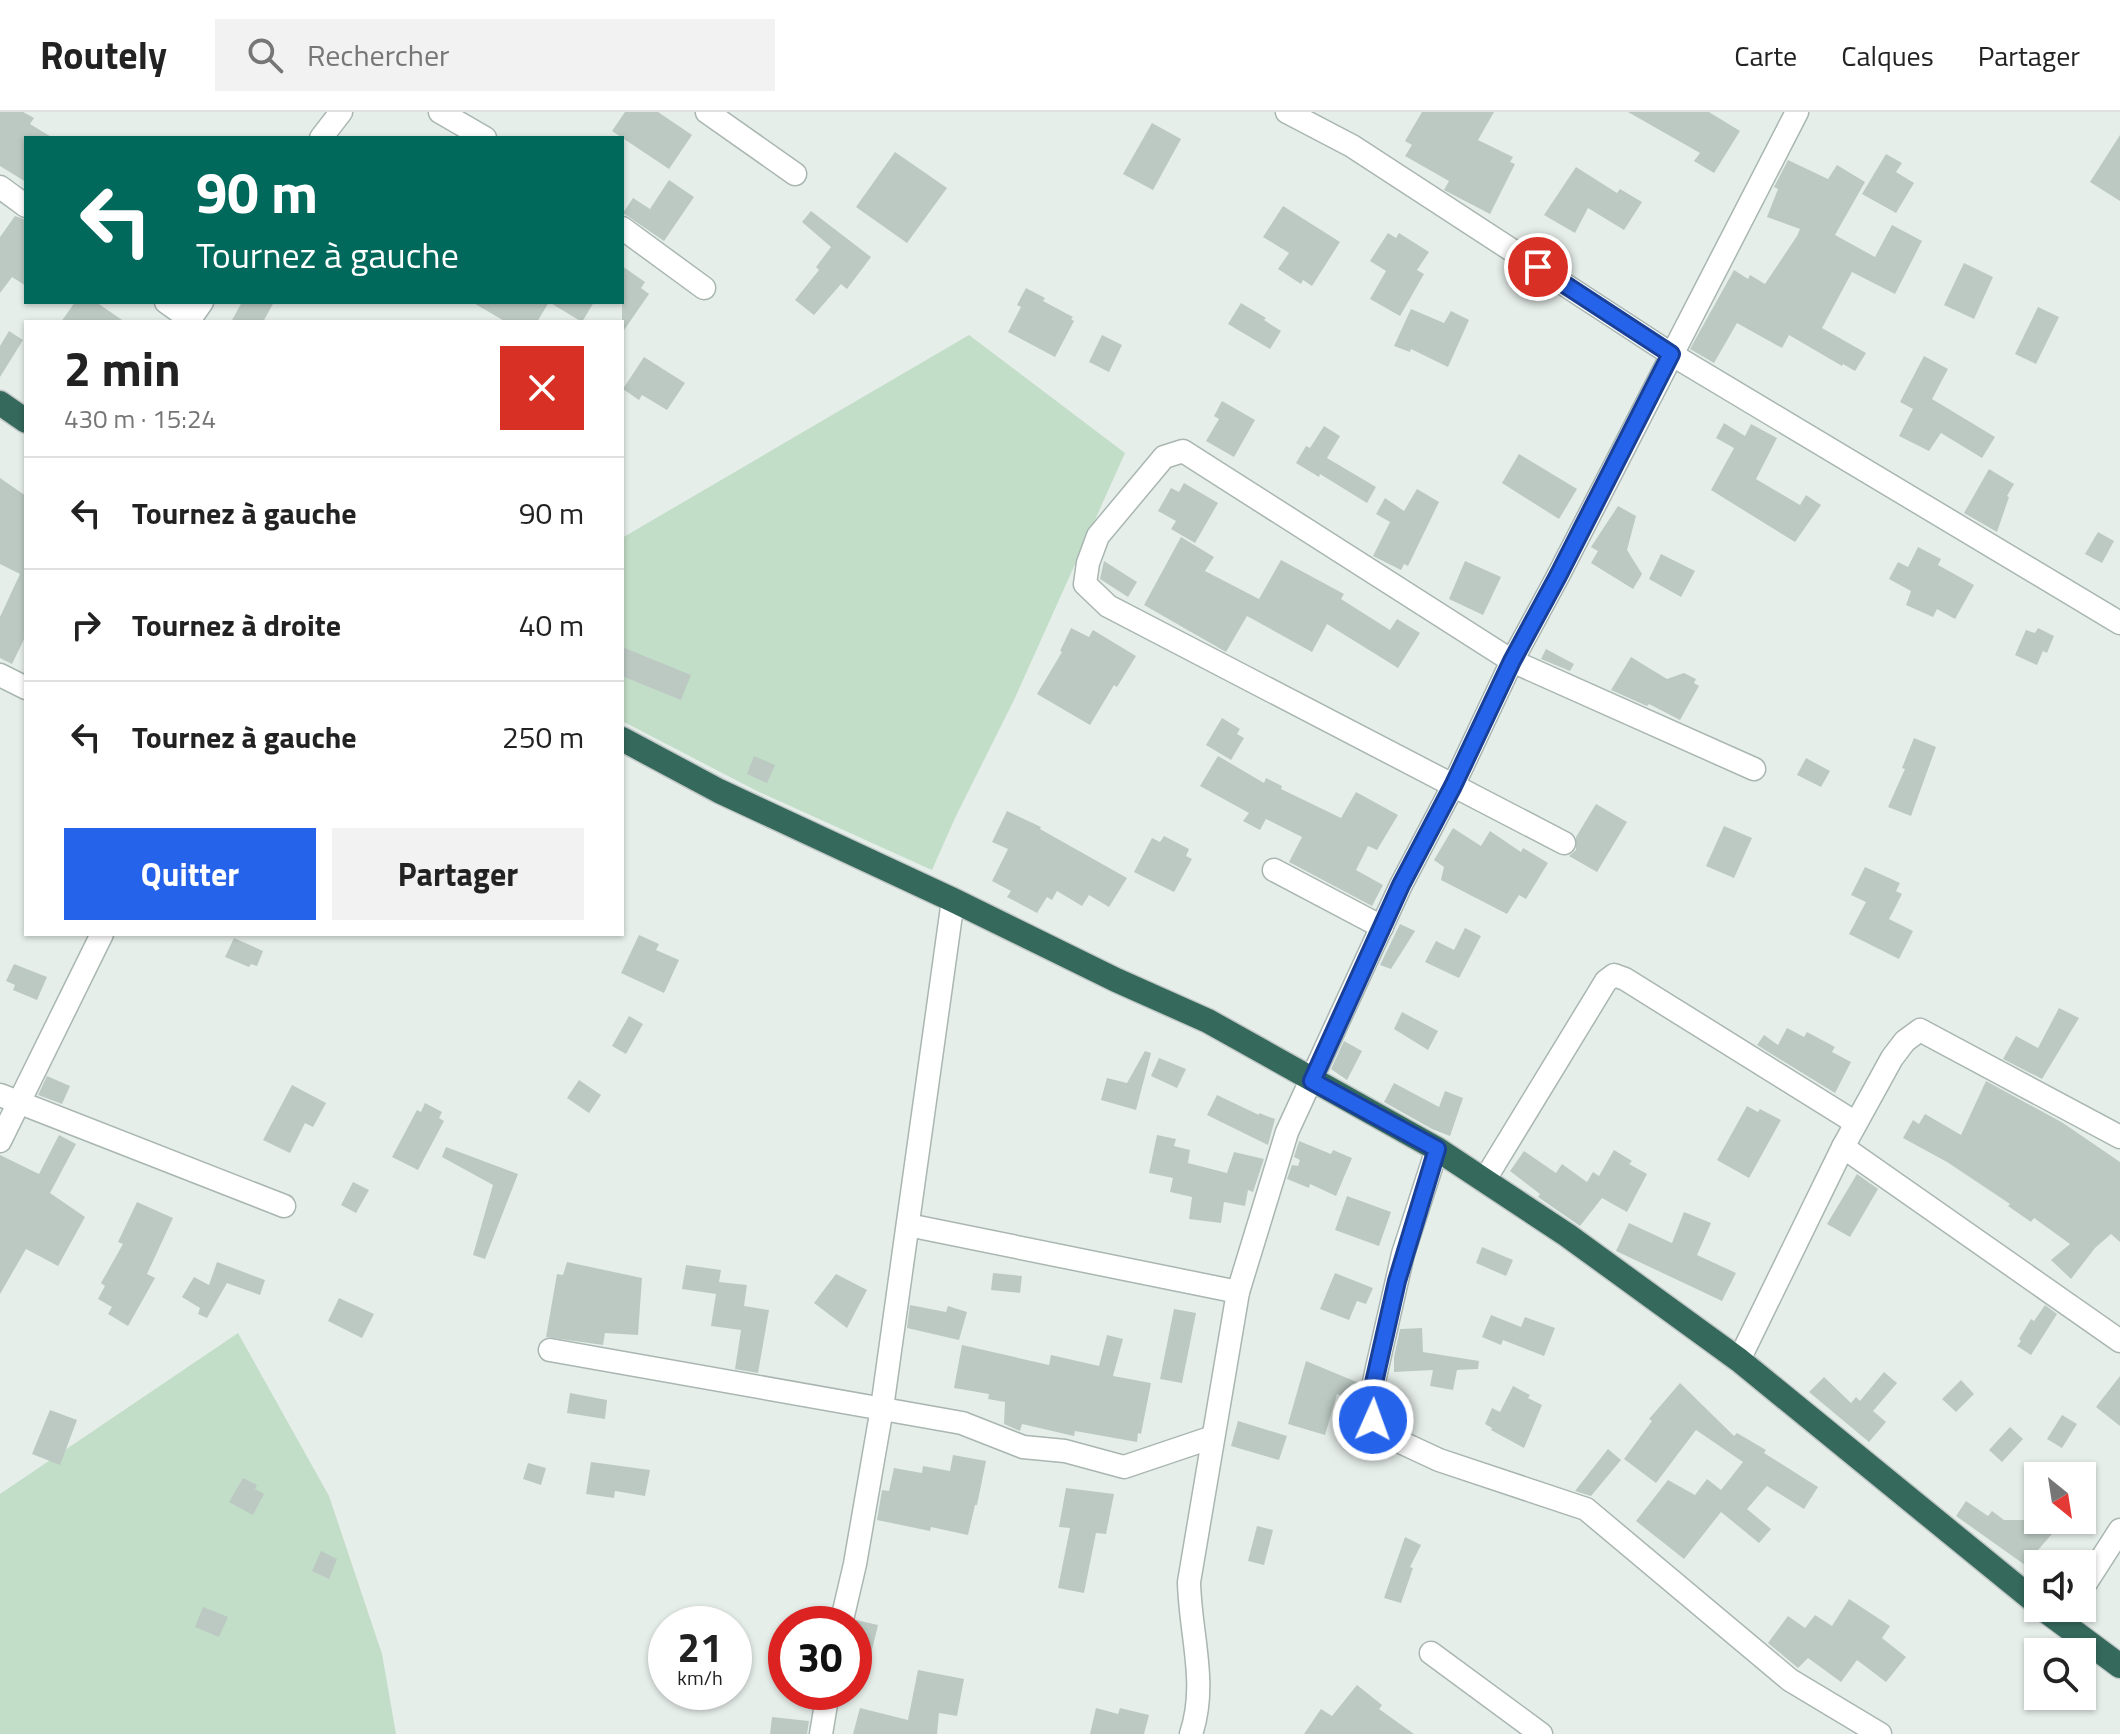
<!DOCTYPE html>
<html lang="fr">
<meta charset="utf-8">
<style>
:root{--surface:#fff;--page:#f2f2f2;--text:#222;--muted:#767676;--line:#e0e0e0;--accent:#2563eb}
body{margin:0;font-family:"Titillium Web",sans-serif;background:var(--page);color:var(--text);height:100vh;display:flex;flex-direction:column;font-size:30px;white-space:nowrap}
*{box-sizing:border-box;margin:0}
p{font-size:26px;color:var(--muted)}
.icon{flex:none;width:44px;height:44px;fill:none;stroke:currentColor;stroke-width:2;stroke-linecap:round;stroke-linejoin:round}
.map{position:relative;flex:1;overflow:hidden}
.side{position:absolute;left:24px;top:208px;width:600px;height:616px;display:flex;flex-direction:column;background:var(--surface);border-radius:0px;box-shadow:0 2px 6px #0004}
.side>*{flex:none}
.banner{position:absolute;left:24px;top:24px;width:600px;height:168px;border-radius:0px;box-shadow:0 2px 6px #0004;background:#00695c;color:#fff;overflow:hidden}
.needle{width:52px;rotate:150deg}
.tools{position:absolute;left:2024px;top:1350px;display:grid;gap:16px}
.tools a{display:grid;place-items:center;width:72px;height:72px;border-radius:0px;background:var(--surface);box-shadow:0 2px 6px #0004;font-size:40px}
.speed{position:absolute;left:648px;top:1494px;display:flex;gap:16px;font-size:40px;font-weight:700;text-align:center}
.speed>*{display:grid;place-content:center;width:104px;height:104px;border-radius:50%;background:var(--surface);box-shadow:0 2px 6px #0004;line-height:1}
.speed small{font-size:20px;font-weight:400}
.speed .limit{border:12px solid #d22;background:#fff;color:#111}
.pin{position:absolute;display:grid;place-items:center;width:68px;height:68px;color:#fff;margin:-34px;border:4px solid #fff;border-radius:50%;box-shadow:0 2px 8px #0007}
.me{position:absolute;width:88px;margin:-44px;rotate:2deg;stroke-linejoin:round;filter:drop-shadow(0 0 6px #0008)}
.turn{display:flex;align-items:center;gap:28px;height:168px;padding:0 40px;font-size:36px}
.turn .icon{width:104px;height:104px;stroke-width:2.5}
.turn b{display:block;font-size:56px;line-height:68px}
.round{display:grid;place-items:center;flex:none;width:84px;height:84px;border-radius:0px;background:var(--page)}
.overview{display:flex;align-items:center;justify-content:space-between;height:136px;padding:0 40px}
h1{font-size:48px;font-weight:700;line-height:60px}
.primary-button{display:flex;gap:16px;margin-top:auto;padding:16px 40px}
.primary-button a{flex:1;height:92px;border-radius:0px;background:var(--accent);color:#fff;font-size:32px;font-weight:700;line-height:92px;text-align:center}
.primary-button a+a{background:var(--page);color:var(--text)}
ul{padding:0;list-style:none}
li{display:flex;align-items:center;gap:24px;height:112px;padding:0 40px;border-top:2px solid var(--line)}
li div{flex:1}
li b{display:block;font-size:30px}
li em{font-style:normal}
header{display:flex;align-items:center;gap:48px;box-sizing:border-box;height:112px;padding:0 40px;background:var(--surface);border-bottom:2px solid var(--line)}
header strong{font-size:38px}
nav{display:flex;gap:44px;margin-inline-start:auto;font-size:28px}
.search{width:560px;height:72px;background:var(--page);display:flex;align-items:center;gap:20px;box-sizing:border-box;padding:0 28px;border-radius:0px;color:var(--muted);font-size:30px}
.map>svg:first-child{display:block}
</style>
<header>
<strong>Routely</strong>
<div class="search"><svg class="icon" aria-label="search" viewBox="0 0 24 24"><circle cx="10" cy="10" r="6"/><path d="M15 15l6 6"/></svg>Rechercher</div>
<nav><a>Carte</a><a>Calques</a><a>Partager</a></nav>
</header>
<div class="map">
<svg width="2120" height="1622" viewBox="0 0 2120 1622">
<rect width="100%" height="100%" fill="#e6eeea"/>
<!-- green -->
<g fill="#c2ddc8">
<polygon points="969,223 1125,341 1014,588 955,706 932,758 759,680 622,609 622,426"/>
<polygon points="238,1221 329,1384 382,1542 396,1622 0,1622 0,1382"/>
</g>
<!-- building -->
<g fill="#bcc9c3">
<polygon points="0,0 23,0 34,6 30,12 53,26 26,26 26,70 0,54"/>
<polygon points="625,0 658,0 692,23 669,57 612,19"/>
<polygon points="1422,0 1494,0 1478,28 1513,45 1510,50 1515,52 1490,102 1444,78 1449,69 1405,44 1412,33 1405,29"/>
<polygon points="1628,0 1709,0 1740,19 1714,61 1694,49 1700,41"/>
<polygon points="1152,11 1181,27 1153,78 1123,62"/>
<polygon points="2120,23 2120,89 2090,70"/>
<polygon points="895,40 947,76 907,131 856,95"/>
<polygon points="1886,42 1902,51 1896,60 1914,71 1896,101 1862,82"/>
<polygon points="1788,48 1828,67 1837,53 1865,70 1835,123 1875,145 1892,113 1922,129 1895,182 1852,160 1822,216 1866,241 1855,259 1843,252 1842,254 1789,223 1782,236 1737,211 1714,251 1690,237 1734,158 1748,167 1750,163 1765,172 1797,124 1800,117 1767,105 1778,77 1774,75"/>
<polygon points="1576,55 1617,81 1620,77 1642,90 1624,118 1588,96 1575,121 1544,103"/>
<polygon points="669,68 694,85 664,129 623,101 633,86 650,97"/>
<polygon points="1283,94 1340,130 1312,174 1303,168 1301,172 1278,157 1289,141 1263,125"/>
<polygon points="811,99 871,145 847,177 841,172 814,203 795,188 819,158 816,155 831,135 802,110"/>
<polygon points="15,104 26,108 26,174 12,165 0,181 0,125"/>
<polygon points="1388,121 1396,126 1399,121 1429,140 1417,158 1424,162 1400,204 1370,187 1386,159 1370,149"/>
<polygon points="1964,151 1993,165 1974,207 1944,193"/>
<polygon points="622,154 645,170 641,176 649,182 622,221"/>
<polygon points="1026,176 1045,186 1043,189 1073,205 1071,207 1074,209 1055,245 1008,220 1021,195 1017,193"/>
<polygon points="75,190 96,190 125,210 61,210"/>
<polygon points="242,190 274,190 263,210 231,210"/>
<polygon points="472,190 594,190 582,210 549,190 537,210 506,210"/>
<polygon points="1241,191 1266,206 1264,208 1281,219 1270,237 1228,212"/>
<polygon points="2038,195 2059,205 2036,252 2015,242"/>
<polygon points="1411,197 1444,211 1451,199 1469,208 1448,255 1411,237 1410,240 1394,234"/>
<polygon points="9,219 23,228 0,265 0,234"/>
<polygon points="1102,223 1122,233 1109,260 1089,250"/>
<polygon points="1924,244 1948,257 1932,287 1995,325 1982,346 1941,321 1929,339 1899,324 1913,297 1900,290"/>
<polygon points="644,245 685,271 667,298 642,283 639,288 623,277"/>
<polygon points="1222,289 1255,308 1234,345 1206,329 1219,307 1214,304"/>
<polygon points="1724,311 1745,324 1751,312 1777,326 1756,367 1800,393 1806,383 1821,393 1795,430 1711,378 1734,336 1716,326"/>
<polygon points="1324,314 1340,324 1327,346 1376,375 1367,391 1320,362 1319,365 1296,351 1306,334 1310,336"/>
<polygon points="1519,342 1577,377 1559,407 1502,371"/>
<polygon points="1989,357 2014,372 2007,384 2009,385 1997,420 1964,401"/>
<polygon points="0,366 26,384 26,523 12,552 0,546 0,505 20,462 0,452"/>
<polygon points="1184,371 1218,391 1195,431 1171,417 1176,409 1158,399 1171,376 1179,380"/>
<polygon points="1417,377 1439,390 1408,454 1404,452 1401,458 1373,444 1390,410 1376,402 1385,386 1404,399"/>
<polygon points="1618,394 1636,404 1627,438 1642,462 1633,477 1591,451 1598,439 1591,435"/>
<polygon points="2098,420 2114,429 2102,451 2085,442"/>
<polygon points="1181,425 1214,445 1205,459 1259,487 1281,448 1344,482 1341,487 1390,518 1397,507 1420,521 1398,556 1327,512 1312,540 1247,504 1226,540 1144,493"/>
<polygon points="1918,435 1941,447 1938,453 1974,473 1955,507 1937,497 1933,505 1906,493 1911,479 1889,467 1898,450 1908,455"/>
<polygon points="1661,442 1695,459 1681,485 1649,467"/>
<polygon points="1104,449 1137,470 1128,485 1100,467"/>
<polygon points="1465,449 1501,465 1483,503 1449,487"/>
<polygon points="1071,516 1089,525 1093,518 1136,544 1117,575 1114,573 1090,613 1037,582 1062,540 1060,539"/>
<polygon points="2038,516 2054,524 2047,541 2043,539 2037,553 2015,543 2026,518 2035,521"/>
<polygon points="622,535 691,563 681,588 622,564"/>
<polygon points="1546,537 1574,552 1570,559 1541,547"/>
<polygon points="1631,545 1667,567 1684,561 1696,567 1694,571 1699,574 1680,608 1649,592 1647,594 1611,578"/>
<polygon points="1222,606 1240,617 1237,622 1244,626 1231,648 1206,633"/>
<polygon points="1914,626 1936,635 1911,704 1888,695 1905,657 1902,656"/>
<polygon points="754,644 775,653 767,671 747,662"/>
<polygon points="1218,644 1264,671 1266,666 1282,674 1281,677 1341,706 1356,680 1398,703 1377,738 1368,734 1356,758 1383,773 1372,794 1289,750 1302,725 1266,707 1260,718 1243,709 1249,701 1200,674"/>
<polygon points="1806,646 1830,659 1821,675 1797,663"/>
<polygon points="1596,692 1627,710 1597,760 1569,744 1576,738 1576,725"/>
<polygon points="1007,699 1041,715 1040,717 1127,766 1109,795 1089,783 1082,794 1057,779 1052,788 1047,785 1037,801 1007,785 1011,779 992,769 1008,737 992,730"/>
<polygon points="1724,714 1752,726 1734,766 1706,754"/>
<polygon points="1453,716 1481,734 1490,719 1521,740 1523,736 1548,751 1526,787 1519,783 1507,802 1441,768 1444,755 1434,748"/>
<polygon points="1164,724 1189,737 1186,744 1192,747 1174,780 1134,760 1152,726 1160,730"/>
<polygon points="1865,755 1900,771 1896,779 1902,782 1889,807 1913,819 1899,847 1849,822 1866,790 1851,783"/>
<polygon points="1400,812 1415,819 1391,857 1380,853"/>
<polygon points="1465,816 1481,824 1459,866 1425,850 1436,829 1454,838"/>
<polygon points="639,823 659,832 656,838 679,848 664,881 621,861"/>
<polygon points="234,826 263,839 257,854 251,852 249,855 225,845"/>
<polygon points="14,852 47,865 37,888 13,878 15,873 6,869"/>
<polygon points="2059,896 2079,906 2042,967 2003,947 2016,924 2038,936"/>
<polygon points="1402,900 1438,919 1428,938 1394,917"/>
<polygon points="629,904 643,912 626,942 612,934"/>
<polygon points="1787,916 1804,925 1807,920 1835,935 1832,940 1851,950 1835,981 1757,933 1764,923 1778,933"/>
<polygon points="1344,929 1362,939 1347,968 1331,957"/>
<polygon points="1145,939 1151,941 1136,998 1101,988 1107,966 1127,971"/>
<polygon points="1159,946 1186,957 1177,976 1151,964"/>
<polygon points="47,964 70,974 62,992 38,983"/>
<polygon points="579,968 601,983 589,1001 567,986"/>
<polygon points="1986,969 2063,1011 2120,1050 2120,1130 2111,1122 2095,1136 2071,1167 2051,1148 2070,1132 2034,1106 2031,1110 2008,1094 2010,1092 1947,1050 1903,1026 1913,1008 1919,1012 1925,1002 1961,1023"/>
<polygon points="1394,971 1439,995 1445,979 1463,986 1450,1024 1432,1017 1384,990"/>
<polygon points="292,973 326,991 313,1015 305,1011 290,1041 263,1028"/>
<polygon points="1217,983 1259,1003 1259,1001 1275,1007 1268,1033 1207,1003"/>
<polygon points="425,991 442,1000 439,1006 444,1009 418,1058 392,1045 417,998 421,1000"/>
<polygon points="1747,994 1758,1000 1760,997 1781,1008 1749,1066 1717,1048"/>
<polygon points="59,1023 76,1032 50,1081 85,1105 58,1154 26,1137 0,1182 0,1043 39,1062"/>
<polygon points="1157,1023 1176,1027 1174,1034 1190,1038 1188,1051 1227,1061 1234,1040 1264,1047 1253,1080 1248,1078 1245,1094 1224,1090 1221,1111 1189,1107 1192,1085 1170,1080 1173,1066 1149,1061"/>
<polygon points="1299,1029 1331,1042 1333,1038 1352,1046 1336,1084 1310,1072 1309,1076 1287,1067 1292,1053 1298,1054 1300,1048 1294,1045"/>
<polygon points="446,1035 518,1062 485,1147 473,1143 493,1073 442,1045"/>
<polygon points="1614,1038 1632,1049 1629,1052 1647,1062 1627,1100 1602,1086 1580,1114 1538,1085 1540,1082 1510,1059 1524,1039 1556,1061 1562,1052 1587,1070 1593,1060 1599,1064"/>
<polygon points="1857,1062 1878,1077 1850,1125 1827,1112"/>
<polygon points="353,1070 369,1078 356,1101 341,1093"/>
<polygon points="1347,1084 1391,1100 1379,1134 1335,1118"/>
<polygon points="137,1090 173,1106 147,1162 155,1166 128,1214 108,1202 112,1195 98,1187 105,1174 101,1171 123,1132 118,1130"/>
<polygon points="1684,1100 1711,1111 1697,1143 1736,1161 1722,1189 1616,1139 1629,1111 1672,1131"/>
<polygon points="1482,1135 1513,1148 1506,1164 1476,1151"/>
<polygon points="217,1150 265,1168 260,1183 227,1171 207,1206 198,1202 200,1196 182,1185 194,1165 209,1173"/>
<polygon points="567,1150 642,1166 638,1223 605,1221 603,1233 546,1225 557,1162 563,1163"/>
<polygon points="686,1153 721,1158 719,1170 747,1173 744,1194 769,1198 758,1261 735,1257 741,1218 711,1214 716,1182 682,1177"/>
<polygon points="993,1161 1022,1164 1020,1181 991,1178"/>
<polygon points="1335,1161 1373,1176 1366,1192 1357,1189 1349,1208 1320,1197"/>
<polygon points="836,1162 867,1178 847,1216 814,1191"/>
<polygon points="339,1186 374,1202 362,1226 328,1209"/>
<polygon points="910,1193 946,1200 948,1194 967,1200 959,1228 907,1216"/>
<polygon points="2045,1193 2057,1202 2031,1243 2017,1234 2021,1229 2019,1227 2031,1207 2034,1209"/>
<polygon points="1174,1197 1196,1201 1182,1271 1160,1267"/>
<polygon points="1491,1203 1521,1215 1525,1205 1555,1216 1544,1244 1503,1228 1501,1233 1482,1225"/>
<polygon points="1422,1216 1423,1240 1479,1249 1478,1257 1457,1258 1453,1278 1430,1274 1433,1258 1394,1260 1394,1245 1400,1217"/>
<polygon points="1107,1223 1123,1227 1113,1264 1151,1271 1141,1322 1138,1321 1137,1330 1075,1319 1074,1324 1022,1312 1020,1319 1004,1312 1005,1290 988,1287 989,1282 954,1276 962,1233 1049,1253 1051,1243 1099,1254"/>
<polygon points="1306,1249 1359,1271 1351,1288 1337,1282 1325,1323 1288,1312"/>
<polygon points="1884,1260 1897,1271 1873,1299 1886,1310 1869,1330 1809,1280 1824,1265 1851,1291 1856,1285 1860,1289"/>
<polygon points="2120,1264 2120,1314 2096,1295"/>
<polygon points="1961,1268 1974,1282 1956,1300 1942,1287"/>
<polygon points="1680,1271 1734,1324 1737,1321 1766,1338 1764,1341 1818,1375 1804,1397 1767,1374 1747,1397 1771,1417 1759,1431 1721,1400 1684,1447 1636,1409 1668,1368 1695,1383 1707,1367 1721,1378 1743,1350 1696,1318 1656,1371 1624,1347 1652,1309 1649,1307"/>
<polygon points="1513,1274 1530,1283 1528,1286 1542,1293 1524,1336 1491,1318 1492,1316 1485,1312 1492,1296 1500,1300"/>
<polygon points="570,1281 607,1288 605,1307 567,1301"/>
<polygon points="50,1298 77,1308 60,1353 32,1342"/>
<polygon points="2062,1303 2077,1312 2062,1336 2047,1327"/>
<polygon points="1238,1309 1287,1324 1279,1348 1231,1334"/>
<polygon points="2010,1315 2023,1327 2002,1350 1989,1338"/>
<polygon points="1608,1337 1621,1348 1591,1384 1575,1379"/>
<polygon points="953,1343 986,1349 977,1393 975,1393 968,1423 931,1415 930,1419 877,1408 882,1378 889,1379 894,1356 922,1361 923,1354 950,1359"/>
<polygon points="591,1350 650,1358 645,1384 615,1379 614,1386 586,1382"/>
<polygon points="528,1351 546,1356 541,1373 523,1367"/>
<polygon points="243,1366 257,1373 255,1377 264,1382 253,1403 229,1390"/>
<polygon points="1066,1376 1114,1382 1106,1422 1096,1421 1084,1481 1058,1476 1070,1416 1059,1415"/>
<polygon points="1966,1389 1988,1404 1992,1399 2004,1408 2064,1408 2025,1453 1956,1404"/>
<polygon points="1257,1414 1273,1418 1264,1453 1248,1449"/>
<polygon points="1405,1425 1421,1433 1410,1455 1413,1456 1401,1491 1384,1486"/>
<polygon points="321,1439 337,1447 329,1467 312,1459"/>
<polygon points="1849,1487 1890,1514 1882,1526 1906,1545 1886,1570 1857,1548 1841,1570 1808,1546 1798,1556 1768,1531 1788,1504 1805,1516 1815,1503 1832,1514"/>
<polygon points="203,1495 228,1505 219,1525 195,1515"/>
<polygon points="856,1508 878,1513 871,1542 854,1538"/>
<polygon points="918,1558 964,1567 957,1604 939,1601 937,1622 853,1622 860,1596 908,1608"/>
<polygon points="1357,1573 1382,1593 1379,1597 1414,1622 1304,1622 1321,1597 1332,1604"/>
<polygon points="1096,1596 1118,1602 1120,1596 1149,1603 1144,1622 1090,1622"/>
<polygon points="772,1605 809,1609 807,1622 770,1622"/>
</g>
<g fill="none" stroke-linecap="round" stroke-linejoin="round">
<defs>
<g id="street">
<polyline points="440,0 485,26"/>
<polyline points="707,0 795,62"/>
<polyline points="1287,0 1352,34 1671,242 2120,511"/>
<polyline points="321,26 341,0"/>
<polyline points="0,75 26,94"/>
<polyline points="622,116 704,176"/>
<polyline points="166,190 190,207"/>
<polyline points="188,210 202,190"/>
<polyline points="0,563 26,576"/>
<polyline points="1564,731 1108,494 1085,472 1088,451 1098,424 1164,345 1183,339 1512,549 1754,657"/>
<polyline points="1274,758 1382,815"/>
<polyline points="0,983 284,1094"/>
<polyline points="0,1029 102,822"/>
<polyline points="1843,1035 2120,1229"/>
<polyline points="1437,1037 1403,1142 1377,1256 1371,1284 1373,1308 1381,1321 1439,1348 1586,1397 1790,1568 1880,1622"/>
<polyline points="1484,1069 1606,869 1614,863 1625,867 1856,1011"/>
<polyline points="908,1113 1238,1180"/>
<polyline points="550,1238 962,1311 1023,1335 1065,1339 1124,1355 1213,1325"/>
<polyline points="1739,1248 1843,1035 1892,946 1905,929 1920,918 2120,1025"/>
<polyline points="2082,1477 2120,1418"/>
<polyline points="841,1512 855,1452 882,1296 953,788"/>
<polyline points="1431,1541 1541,1622"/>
<polyline points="821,1622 828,1580"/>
<path d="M1191,1622C1208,1571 1190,1522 1189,1470L1238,1180L1287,1020L1401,773L1453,674L1512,549L1558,464L1797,0"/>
</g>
<g id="highway">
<polyline points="0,291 26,309"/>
<polyline points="622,627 719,679 953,788 1116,868 1208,909 1437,1037 1567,1123 1739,1248 2038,1492"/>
<polyline points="2042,1496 2120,1554"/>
</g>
</defs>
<!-- street casing -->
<use href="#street" stroke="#a9b6b1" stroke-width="25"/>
<!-- highway casing -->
<use href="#highway" stroke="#c2c9c7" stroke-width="27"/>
<!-- street -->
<use href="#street" stroke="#fff" stroke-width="22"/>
<!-- highway -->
<use href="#highway" stroke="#35695c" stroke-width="24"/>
</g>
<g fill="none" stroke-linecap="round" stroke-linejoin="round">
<defs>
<polyline id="route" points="1373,1308 1371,1284 1397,1169 1437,1037 1312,969 1401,773 1453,674 1512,549 1558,464 1671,242 1538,155"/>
</defs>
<!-- route casing -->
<use href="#route" stroke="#184099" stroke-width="20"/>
<!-- route -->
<use href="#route" stroke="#2563eb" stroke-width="14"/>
</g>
</svg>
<div class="tools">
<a><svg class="needle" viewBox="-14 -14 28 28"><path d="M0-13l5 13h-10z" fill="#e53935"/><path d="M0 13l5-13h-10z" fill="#767676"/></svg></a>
<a><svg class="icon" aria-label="sound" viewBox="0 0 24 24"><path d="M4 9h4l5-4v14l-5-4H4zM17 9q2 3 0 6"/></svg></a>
<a><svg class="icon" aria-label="search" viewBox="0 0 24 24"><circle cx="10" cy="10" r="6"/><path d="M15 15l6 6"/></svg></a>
</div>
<div class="speed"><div>21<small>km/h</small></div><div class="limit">30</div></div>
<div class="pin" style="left:1538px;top:155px;background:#d93025"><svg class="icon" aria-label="arrive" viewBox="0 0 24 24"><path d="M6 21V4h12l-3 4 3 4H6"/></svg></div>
<svg class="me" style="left:1373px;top:1308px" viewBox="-20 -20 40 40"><circle r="17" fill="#2563eb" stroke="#fff" stroke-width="3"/><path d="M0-11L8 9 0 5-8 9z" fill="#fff"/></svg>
<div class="banner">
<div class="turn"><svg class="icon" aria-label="left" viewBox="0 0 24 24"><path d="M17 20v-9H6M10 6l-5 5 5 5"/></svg><div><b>90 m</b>Tournez à gauche</div></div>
</div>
<section class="side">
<div class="overview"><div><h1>2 min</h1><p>430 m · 15:24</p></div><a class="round" style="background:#d93025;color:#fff"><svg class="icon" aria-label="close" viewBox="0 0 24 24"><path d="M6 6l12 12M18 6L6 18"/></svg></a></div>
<ul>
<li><svg class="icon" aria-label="left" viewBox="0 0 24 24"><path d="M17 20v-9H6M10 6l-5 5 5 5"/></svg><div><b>Tournez à gauche</b></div><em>90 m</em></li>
<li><svg class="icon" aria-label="right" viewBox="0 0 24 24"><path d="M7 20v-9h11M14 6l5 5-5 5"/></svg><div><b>Tournez à droite</b></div><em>40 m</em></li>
<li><svg class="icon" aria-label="left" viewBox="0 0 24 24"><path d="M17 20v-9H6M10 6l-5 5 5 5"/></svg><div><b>Tournez à gauche</b></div><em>250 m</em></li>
</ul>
<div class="primary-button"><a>Quitter</a><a>Partager</a></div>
</section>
</div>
